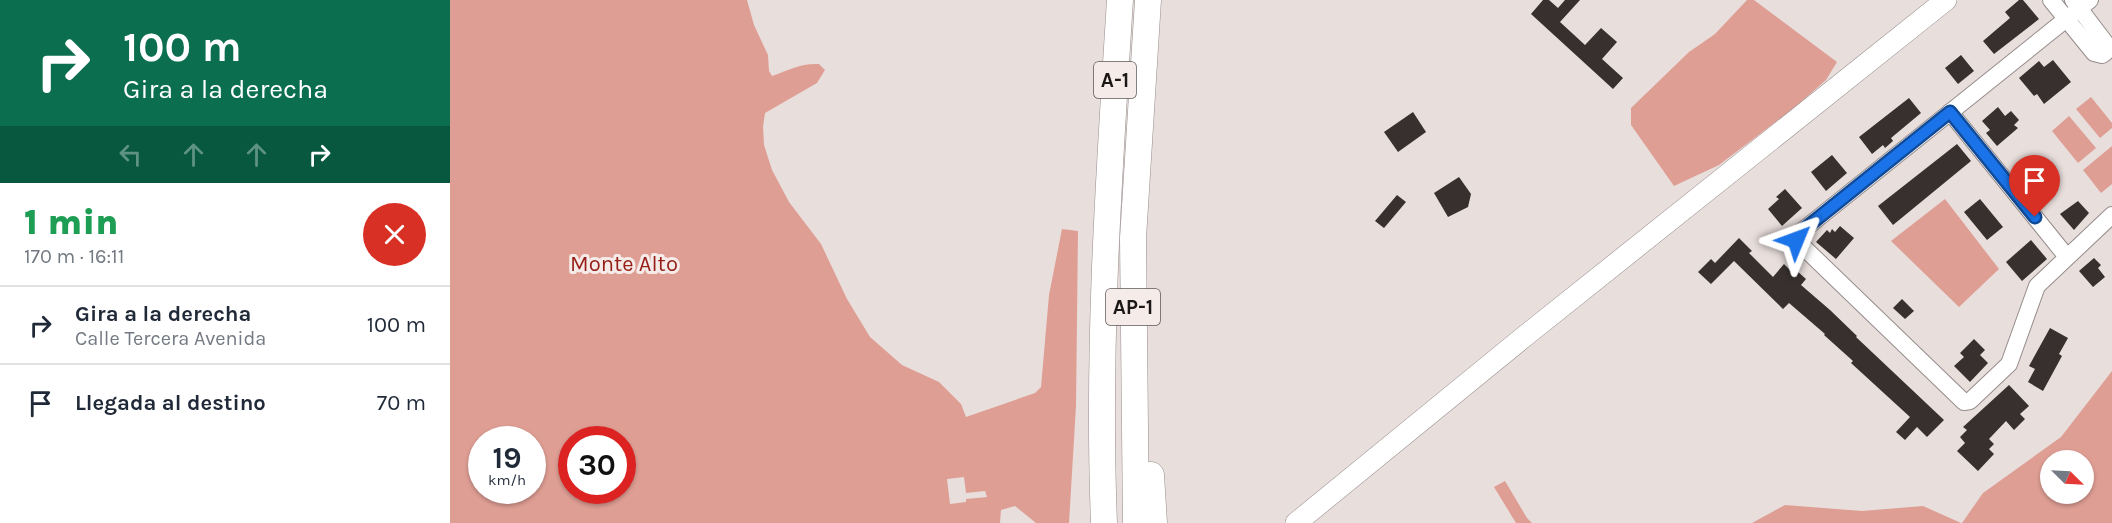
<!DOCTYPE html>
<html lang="es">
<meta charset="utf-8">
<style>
:root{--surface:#fff;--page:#f6f6f7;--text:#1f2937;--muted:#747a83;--line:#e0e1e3}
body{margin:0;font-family:Karla,sans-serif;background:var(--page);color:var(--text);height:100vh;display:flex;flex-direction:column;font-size:22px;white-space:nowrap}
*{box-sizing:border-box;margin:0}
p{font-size:20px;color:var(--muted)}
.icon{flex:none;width:33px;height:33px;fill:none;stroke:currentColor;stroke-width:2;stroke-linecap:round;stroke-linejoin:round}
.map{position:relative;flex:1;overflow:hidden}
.panel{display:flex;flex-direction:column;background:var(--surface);width:450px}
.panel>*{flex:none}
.hud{background:#0b6e4f;color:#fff;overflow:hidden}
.needle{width:39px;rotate:114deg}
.controls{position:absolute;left:1590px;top:450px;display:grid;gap:12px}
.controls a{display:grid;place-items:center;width:54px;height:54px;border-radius:50%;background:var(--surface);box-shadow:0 2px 4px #0004;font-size:30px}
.speed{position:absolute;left:18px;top:426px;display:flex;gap:12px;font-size:30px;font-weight:700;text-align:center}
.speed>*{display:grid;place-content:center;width:78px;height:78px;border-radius:50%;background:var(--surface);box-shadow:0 2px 4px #0004;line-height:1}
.speed small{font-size:15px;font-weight:400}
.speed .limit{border:9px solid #d22;background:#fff;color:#111}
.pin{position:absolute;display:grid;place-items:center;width:51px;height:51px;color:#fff;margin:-62px -26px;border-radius:50% 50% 50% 0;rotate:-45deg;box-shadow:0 0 6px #0007}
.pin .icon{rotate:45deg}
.me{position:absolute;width:66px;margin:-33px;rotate:46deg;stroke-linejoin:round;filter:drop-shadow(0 0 4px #0008)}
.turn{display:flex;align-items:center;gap:21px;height:126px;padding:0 24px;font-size:27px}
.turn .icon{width:78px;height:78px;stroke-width:2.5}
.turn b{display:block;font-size:42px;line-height:51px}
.lanes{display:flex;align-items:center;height:57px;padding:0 24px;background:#0003;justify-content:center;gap:30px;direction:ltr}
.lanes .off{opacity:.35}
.round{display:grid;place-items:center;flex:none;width:63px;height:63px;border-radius:32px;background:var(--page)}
.summary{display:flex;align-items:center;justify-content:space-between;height:102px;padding:0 24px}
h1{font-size:36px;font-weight:800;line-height:45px;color:#1e9e55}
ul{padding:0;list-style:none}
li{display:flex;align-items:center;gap:18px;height:78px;padding:0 24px;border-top:2px solid var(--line)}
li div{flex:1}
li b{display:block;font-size:22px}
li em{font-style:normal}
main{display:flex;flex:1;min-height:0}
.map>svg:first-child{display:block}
</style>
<main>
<section class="panel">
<div class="hud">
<div class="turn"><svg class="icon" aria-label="right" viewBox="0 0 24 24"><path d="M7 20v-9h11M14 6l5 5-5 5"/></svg><div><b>100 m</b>Gira a la derecha</div></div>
<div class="lanes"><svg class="icon off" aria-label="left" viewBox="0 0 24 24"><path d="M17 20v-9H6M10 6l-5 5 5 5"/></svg><svg class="icon off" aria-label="ahead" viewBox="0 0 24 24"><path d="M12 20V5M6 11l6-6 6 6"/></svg><svg class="icon off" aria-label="ahead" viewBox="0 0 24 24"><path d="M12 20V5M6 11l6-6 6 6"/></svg><svg class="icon" aria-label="right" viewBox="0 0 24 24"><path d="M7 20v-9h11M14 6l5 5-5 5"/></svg></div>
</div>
<div class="summary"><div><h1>1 min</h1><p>170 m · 16:11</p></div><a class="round" style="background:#d93025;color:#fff"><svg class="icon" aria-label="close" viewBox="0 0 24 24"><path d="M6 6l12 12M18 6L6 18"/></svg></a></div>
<ul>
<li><svg class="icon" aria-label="right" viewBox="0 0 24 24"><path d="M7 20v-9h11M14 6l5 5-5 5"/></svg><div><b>Gira a la derecha</b><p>Calle Tercera Avenida</p></div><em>100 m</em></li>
<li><svg class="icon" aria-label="arrive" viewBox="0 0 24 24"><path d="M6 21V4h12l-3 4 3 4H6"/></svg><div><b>Llegada al destino</b></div><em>70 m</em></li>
</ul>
</section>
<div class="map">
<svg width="1662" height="523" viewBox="0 0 1662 523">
<rect width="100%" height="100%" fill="#e8dedc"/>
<!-- green -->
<g fill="#df9e94" fill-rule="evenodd">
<path d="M0,0H297L304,25L318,55L319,71L322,76C339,70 351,63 369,64L375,70L367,83L315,113L313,127L314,145L322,170L339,202L371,244L397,299L420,337L452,365L489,382L511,404L516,417L585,393L591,387L599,295L612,229L628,231L626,406L619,523H586L565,506L551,510L550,523H0ZM32,440H82V490H32ZM122,440H172V490H122ZM514,477L516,493L535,491L537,497L516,499V502L500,504L497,479Z"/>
<polygon points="1297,0 1304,0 1387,62 1376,80 1344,108 1269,165 1224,186 1181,125 1181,108 1239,52 1265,34"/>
<polygon points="1641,97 1662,123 1662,128 1650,138 1626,109"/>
<polygon points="1619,116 1646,148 1628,163 1602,131"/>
<polygon points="1662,146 1662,184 1651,193 1633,170"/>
<polygon points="1495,199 1549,269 1509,307 1441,241"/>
<path d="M1662,371V523H1512L1533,493L1611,437ZM1600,460H1634V494H1600Z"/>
<polygon points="1055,481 1077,518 1082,523 1066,523 1044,487"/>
<polygon points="1335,505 1412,511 1473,506 1511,523 1302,523"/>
</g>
<!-- building -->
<g fill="#37302e">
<polygon points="1093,0 1099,0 1108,8 1115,0 1130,0 1110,22 1135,45 1151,28 1167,42 1152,59 1173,78 1163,89 1081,14"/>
<polygon points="1569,0 1573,0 1589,19 1544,54 1533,41 1560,18 1555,12"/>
<polygon points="1511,55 1524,71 1508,84 1495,68"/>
<polygon points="1603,60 1621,82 1594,104 1587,94 1584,96 1569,78 1589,61 1594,67"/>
<polygon points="1459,98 1471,113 1441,138 1443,141 1435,148 1433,145 1422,154 1409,137"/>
<polygon points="1548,107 1555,116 1561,111 1569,120 1564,125 1568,128 1547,146 1536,133 1540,130 1532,121"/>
<polygon points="963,112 976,132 948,152 934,132"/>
<polygon points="1507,144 1521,161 1443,225 1428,206"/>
<polygon points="1382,155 1397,173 1376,191 1361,172"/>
<polygon points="1595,158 1608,175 1584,194 1571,177"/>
<polygon points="1009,177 1021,194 1018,207 998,217 984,193"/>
<polygon points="1335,189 1352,208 1332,226 1318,209 1329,199 1326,197"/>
<polygon points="947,195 956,202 934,228 925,221"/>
<polygon points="1530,199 1553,227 1537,240 1514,212"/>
<polygon points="1628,201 1639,213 1624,230 1610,214"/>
<polygon points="1390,226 1404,238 1386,259 1366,242 1377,230 1380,233 1382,229 1385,232"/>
<polygon points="1289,238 1302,251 1299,253 1323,277 1334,264 1344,274 1347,271 1356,279 1351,285 1380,310 1407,336 1406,337 1494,420 1477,437 1467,427 1455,440 1446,432 1460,417 1401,363 1403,361 1374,335 1375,334 1339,303 1333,309 1284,261 1261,284 1248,272 1261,259 1265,263"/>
<polygon points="1581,240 1597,259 1572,281 1556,262"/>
<polygon points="1644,258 1651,265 1648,268 1655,277 1643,287 1629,271"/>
<polygon points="1452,299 1464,311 1455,319 1443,308"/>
<polygon points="1600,328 1618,338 1609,354 1612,356 1593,391 1578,382 1585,369 1579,366"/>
<polygon points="1524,339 1535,350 1530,355 1538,363 1520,382 1504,366 1514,357 1510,353"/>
<polygon points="1559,385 1579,406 1570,414 1575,419 1564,430 1556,421 1539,439 1544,444 1539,449 1544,454 1528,471 1507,451 1515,443 1510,437 1517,430 1513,427"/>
</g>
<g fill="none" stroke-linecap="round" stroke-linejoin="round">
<defs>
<g id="minor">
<polyline points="1601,0 1644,53 1652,55 1656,52 1657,45 1623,0"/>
<polyline points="1640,0 1347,235 1346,240 1514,402 1520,401 1559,364 1587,286 1662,215"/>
<polyline points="1500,112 1617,257"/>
</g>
<polyline id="major" points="846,523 1075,336 1496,0"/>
<g id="highway">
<polyline points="701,475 704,523"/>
<path d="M654,523C647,348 659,174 670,0"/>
<polyline points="686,523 683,238 698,0"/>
</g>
</defs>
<!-- minor casing -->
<use href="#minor" stroke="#968c8b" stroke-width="18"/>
<!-- major casing -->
<use href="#major" stroke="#968c8b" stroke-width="22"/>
<!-- highway casing -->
<use href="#highway" stroke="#968c8b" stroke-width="27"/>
<!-- minor -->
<use href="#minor" stroke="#fff" stroke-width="16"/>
<!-- major -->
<use href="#major" stroke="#fff" stroke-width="21"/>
<!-- highway -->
<use href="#highway" stroke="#fff" stroke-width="26"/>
</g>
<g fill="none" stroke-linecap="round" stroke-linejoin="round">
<defs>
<polyline id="route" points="1346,240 1347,235 1500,112 1585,217"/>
</defs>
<!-- route casing -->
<use href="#route" stroke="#114b97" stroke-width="15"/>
<!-- route -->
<use href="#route" stroke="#1a73e8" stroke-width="10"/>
</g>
<g text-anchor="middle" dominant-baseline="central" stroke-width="6" stroke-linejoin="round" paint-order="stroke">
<!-- shield labels -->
<g fill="#f5ebe9" stroke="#5d5757" stroke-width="1.5">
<rect x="644" y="62" width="42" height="36" rx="4.5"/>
<rect x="656" y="289" width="54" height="36" rx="4.5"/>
</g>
<g font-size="21" font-weight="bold" fill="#1c1818">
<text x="665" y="80">A-1</text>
<text x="683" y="307">AP-1</text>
</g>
<!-- park labels -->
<g font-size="22" fill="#961e16" stroke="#f5ebe9">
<text x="174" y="264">Monte Alto</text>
</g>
</g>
</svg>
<div class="controls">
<a><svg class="needle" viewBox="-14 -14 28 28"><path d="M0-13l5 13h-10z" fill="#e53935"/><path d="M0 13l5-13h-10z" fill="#747a83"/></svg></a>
</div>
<div class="speed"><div>19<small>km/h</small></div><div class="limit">30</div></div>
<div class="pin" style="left:1585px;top:217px;background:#d93025"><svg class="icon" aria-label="arrive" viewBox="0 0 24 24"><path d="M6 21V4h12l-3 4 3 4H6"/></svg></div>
<svg class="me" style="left:1346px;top:240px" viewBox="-20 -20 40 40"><path d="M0-17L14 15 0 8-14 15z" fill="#1a73e8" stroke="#fff" stroke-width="4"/></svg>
</div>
</main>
